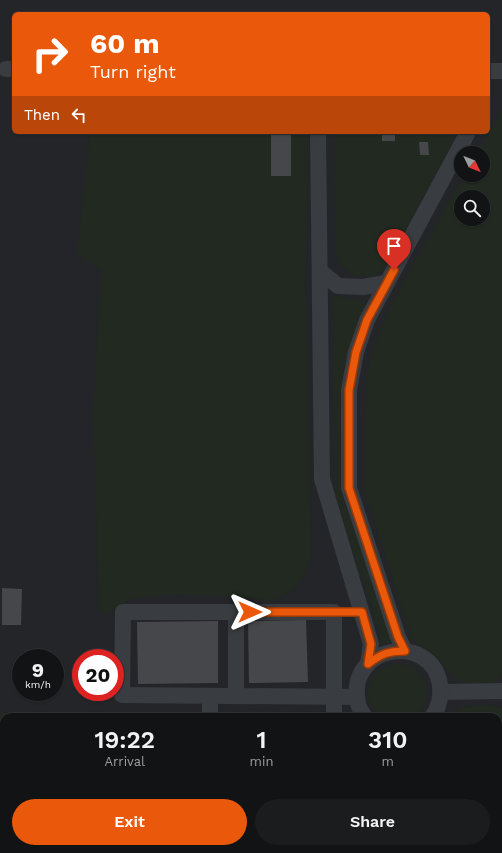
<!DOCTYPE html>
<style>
:root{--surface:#121314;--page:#1b1c1d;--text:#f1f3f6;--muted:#9c9ea0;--line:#313234;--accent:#ea580c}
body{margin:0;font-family:"Work Sans",sans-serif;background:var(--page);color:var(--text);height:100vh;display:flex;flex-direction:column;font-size:15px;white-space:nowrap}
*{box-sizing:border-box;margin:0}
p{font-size:13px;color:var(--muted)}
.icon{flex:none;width:22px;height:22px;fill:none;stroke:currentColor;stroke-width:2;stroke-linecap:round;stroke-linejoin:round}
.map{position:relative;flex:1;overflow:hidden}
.side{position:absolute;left:0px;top:713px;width:502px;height:140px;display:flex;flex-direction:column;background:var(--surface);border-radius:12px 12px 0 0;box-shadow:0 1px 3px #0004,0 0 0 1px var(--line)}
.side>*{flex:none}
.top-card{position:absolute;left:12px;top:12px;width:478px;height:122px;border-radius:6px;box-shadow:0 1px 3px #0004,0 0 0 1px var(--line);background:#ea580c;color:#fff;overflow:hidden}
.needle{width:26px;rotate:133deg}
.tools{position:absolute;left:454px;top:146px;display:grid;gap:8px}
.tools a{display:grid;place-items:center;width:36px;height:36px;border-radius:50%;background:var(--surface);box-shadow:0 1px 3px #0004,0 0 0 1px var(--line);font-size:20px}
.speed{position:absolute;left:12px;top:649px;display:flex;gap:8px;font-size:20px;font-weight:700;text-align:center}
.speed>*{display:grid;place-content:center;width:52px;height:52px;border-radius:50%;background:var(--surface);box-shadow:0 1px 3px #0004,0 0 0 1px var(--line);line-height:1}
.speed small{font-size:10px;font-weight:400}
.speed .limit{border:6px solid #d22;background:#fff;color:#111}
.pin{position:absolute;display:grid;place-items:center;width:34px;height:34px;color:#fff;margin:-41px -17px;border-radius:50% 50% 50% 0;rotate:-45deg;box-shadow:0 0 4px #0007}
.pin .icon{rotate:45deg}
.me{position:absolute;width:44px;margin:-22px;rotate:90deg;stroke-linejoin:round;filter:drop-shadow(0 0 3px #0008)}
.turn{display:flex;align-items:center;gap:14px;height:84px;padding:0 12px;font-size:18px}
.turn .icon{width:52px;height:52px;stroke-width:2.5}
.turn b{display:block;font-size:28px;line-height:34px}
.then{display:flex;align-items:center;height:38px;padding:0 12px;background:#0003;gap:8px;font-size:15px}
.eta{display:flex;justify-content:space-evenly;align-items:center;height:68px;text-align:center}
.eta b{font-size:24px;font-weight:600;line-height:28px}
.cta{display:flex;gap:8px;margin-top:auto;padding:8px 12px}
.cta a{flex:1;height:46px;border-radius:24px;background:var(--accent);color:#fff;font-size:16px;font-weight:600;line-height:46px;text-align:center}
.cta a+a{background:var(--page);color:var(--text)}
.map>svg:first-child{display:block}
</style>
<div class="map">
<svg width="502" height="853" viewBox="0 0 502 853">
<rect width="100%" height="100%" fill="#18191b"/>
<!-- built -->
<path fill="#242528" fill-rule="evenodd" d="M0,0H502V853H0ZM14,14H488V132H14ZM461,153H483V175H461ZM461,197H483V219H461ZM21,658H55V692H21ZM81,658H115V692H81ZM4,717H498V849H4Z"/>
<!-- green -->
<g fill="#212920" fill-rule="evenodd">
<path d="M502,110V673L500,678L492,684L460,682L452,675L434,654L412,639L364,490L367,375L373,348L394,299L464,175H483V153H477ZM461,197H483V219H461Z"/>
<polygon points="90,132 307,132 308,175 305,261 311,558 305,573 297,584 289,592 275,600 213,595 169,594 131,599 112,611 99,612 93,412 101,271 77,254"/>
<path d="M334,132H458L383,270C363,283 344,276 336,253Z"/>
<polygon points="333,295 364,302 343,373 339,418 341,490 393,641 379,646 380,633 335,494"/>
<path d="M392,664C398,664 405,664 411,667C431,677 431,705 414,717H380C358,698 367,673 392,664Z"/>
<polygon points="488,704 502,708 502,853 473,853 473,849 498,849 498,717 452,717 461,708"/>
<polygon points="0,713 18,716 55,717 4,717 4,833 0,833"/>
<polygon points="227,849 249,849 250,853 229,853"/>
</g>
<!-- building -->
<g fill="#45474b">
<rect x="271" y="132" width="20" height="44"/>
<rect x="382" y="132" width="13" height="9"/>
<polygon points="419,142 428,142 429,155 420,155"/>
<polygon points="2,588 22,589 21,625 2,625"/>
<polygon points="306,620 308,682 249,683 248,621"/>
<polygon points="218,621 218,683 138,684 137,622"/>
</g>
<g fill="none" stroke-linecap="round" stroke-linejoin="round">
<!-- minor -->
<g stroke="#393c40" stroke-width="16">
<polyline points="6,69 14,69"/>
<polyline points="488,71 502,71"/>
<polyline points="318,132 322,479 371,644 368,664"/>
<polyline points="320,271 338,286 363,287 386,283"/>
<polyline points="236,612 123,612 122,695 357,697"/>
<polyline points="405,651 398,637 349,488 349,390 356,352 367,320 468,132"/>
<polyline points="441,692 502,691"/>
<polyline points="236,696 236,612 334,612 334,717"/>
<polyline points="210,717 210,696"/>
<path d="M365,717C362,713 359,708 358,703C345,645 432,631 440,685C441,696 439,708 432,717"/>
<polyline points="0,844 4,844"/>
<polyline points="84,849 84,853"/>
<polyline points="211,849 215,853"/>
<polyline points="420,849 421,853"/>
</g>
</g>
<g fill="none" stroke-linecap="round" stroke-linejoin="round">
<defs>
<path id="route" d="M250,612H362L371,644L368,664C381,654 388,651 405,651L398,637L349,488V390L356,352L367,320L394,270"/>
</defs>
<!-- route casing -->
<use href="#route" stroke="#983908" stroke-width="10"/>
<!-- route -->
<use href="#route" stroke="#ea580c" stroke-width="7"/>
</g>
</svg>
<div class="tools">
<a><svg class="needle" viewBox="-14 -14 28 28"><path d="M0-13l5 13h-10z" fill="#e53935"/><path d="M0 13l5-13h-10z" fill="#9c9ea0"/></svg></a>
<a><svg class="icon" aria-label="search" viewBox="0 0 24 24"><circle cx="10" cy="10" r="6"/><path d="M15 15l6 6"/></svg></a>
</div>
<div class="speed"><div>9<small>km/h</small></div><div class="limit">20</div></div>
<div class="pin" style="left:394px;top:270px;background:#d93025"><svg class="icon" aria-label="arrive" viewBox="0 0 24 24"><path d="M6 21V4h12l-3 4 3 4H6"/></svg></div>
<svg class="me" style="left:250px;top:612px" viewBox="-20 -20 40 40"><path d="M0-17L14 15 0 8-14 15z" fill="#ea580c" stroke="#fff" stroke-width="4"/></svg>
<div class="top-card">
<div class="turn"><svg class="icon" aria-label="right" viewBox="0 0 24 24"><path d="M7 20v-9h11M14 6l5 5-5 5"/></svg><div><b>60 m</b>Turn right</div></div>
<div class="then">Then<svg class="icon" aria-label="left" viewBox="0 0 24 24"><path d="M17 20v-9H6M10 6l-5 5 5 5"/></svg></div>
</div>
<section class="side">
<div class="eta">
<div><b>19:22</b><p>Arrival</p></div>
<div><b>1</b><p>min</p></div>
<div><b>310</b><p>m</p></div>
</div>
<div class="cta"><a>Exit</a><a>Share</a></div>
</section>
</div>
